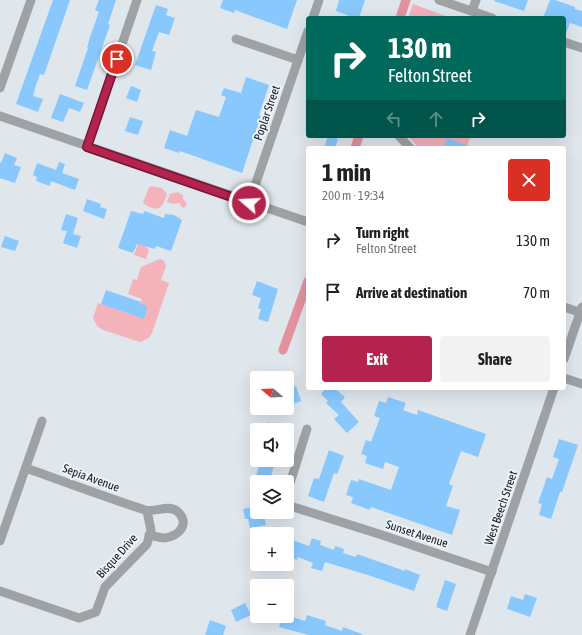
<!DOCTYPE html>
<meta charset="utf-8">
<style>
:root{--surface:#fff;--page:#f2f2f2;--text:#202124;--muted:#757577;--accent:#b4234d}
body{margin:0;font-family:"Asap Condensed",sans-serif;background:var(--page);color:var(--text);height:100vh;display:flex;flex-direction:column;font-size:15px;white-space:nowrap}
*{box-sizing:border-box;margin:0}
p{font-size:13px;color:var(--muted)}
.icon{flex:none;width:22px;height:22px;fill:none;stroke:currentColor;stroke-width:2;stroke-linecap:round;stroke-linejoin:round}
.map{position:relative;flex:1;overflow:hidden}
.drawer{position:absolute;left:306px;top:146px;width:260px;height:244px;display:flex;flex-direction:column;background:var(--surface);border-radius:4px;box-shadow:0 4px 16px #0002}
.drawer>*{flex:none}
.top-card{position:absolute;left:306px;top:16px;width:260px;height:122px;border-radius:4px;box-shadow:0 4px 16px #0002;background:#00695c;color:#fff;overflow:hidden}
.needle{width:26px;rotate:289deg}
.controls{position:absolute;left:250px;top:371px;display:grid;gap:8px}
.controls a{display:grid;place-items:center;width:44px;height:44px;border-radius:4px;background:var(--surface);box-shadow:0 4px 16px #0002;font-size:20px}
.pin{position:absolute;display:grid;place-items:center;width:34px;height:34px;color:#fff;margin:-17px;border:2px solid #fff;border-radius:50%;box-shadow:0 1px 4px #0007}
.me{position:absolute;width:44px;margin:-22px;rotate:289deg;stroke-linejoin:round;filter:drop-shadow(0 0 3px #0008)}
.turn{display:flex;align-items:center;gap:14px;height:84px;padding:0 16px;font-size:18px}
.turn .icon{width:52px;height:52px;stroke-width:2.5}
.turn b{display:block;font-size:28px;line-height:34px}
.lanes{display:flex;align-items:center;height:38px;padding:0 16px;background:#0003;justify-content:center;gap:20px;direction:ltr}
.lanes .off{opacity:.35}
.round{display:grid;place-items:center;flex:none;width:42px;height:42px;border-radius:4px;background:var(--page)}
.head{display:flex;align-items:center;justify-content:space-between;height:68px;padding:0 16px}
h1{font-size:24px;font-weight:700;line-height:30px}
.button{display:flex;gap:8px;margin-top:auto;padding:8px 16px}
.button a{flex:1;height:46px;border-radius:4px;background:var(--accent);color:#fff;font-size:16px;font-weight:700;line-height:46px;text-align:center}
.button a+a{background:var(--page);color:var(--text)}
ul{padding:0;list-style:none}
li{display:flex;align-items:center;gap:12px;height:52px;padding:0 16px}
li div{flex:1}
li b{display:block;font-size:15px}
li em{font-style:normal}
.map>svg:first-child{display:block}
</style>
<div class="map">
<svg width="582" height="635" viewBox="0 0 582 635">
<rect width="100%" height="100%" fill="#dfe6ec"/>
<!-- green -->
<g fill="#f4b2bb">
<polygon points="413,4 451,18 408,18"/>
<polygon points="408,136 471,136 466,148 419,148"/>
<path d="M151,186L162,188L167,194C162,209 158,213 143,203L148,189Z"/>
<polygon points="177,192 183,195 183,199 187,204 184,208 182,207 179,203 173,204 167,202 170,194"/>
<polygon points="138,244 147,245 146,247 149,250 146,259 134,255"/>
<polygon points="160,259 164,261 166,266 161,280 169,283 152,333 149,338 140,342 103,330 97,326 93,318 98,303 136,316 142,299 128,294 133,279 137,280 141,267"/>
</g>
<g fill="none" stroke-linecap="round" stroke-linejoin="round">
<!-- canal -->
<g stroke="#e3929e" stroke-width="9">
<polyline points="400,18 406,0"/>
<polyline points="355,148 359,136"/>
<polyline points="283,350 308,281"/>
</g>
</g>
<!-- building -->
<g fill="#88c8fd">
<polygon points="53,0 70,0 44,75 40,74 36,85 33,96 43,99 38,112 16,104"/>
<polygon points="99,0 116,0 108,24 110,25 87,90 75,86 88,48 87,48 90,37 99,12 95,10"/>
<polygon points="223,0 297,0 287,29 235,10 234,13 220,8"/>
<polygon points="339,0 365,0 359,18 355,18 336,11"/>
<polygon points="494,0 528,0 524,11 494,1"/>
<polygon points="550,0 555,0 575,7 575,9 582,11 582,27 570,23 565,36 564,36 564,18 543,18"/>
<polygon points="156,5 168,9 166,15 175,18 169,35 159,32 152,51 156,52 151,70 135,65"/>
<polygon points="246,77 269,85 259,115 261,116 242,173 180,151 179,153 164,148 170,130 187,136 196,110 219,117 226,97 221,95 224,88 241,93"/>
<polygon points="131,86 141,90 137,102 126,98"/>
<polygon points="60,94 84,103 80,112 69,108 63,122 51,118"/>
<polygon points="130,117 143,121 138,135 125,131"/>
<polygon points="328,136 338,139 335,148 324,148"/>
<polygon points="447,138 472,147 472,148 444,148"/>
<polygon points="5,153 17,158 14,165 21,167 15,183 0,178 0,162 1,163"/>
<polygon points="59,162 65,164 62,173 79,179 75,190 51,181 50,186 36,181 37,177 33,175 37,163 56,170"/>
<polygon points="87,199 101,204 100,207 107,209 104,219 83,211"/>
<polygon points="131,211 143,214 144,211 164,218 165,214 174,215 182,220 171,251 156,246 155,249 137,244 133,253 118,248"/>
<polygon points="66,214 78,218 73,234 81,236 77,248 63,243 67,231 61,230"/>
<polygon points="5,236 19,241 15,251 1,247"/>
<polygon points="257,281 278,289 268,322 258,319 261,309 258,308 261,298 252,295"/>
<polygon points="106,290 141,302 140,304 147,306 144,319 101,304"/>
<polygon points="296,386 301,401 287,406 287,389"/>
<polygon points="326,388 334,388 345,397 341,402 359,422 347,433 334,419 339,415 326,403 328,401 321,394"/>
<polygon points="388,397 406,403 403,410 417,415 418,410 486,434 478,457 461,451 449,484 453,486 446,506 460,510 452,535 371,507 370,510 351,503 353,497 346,495 351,480 358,482 359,479 391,490 399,467 385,462 383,469 365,463 367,456 361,454 366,440 371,442 380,418 374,416 379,401 386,403"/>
<polygon points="268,422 289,429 289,430 265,430"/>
<polygon points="559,439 578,445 562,492 560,492 551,519 539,515 542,504 538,503 547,477 552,479 559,459 553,457"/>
<polygon points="329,450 344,456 337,474 334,473 324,502 308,496 314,478 319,479"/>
<polygon points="261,460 276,460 269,482 254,482"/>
<polygon points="257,506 257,512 262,512 262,516 264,515 266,525 250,528 248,519 245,519 243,509"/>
<polygon points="287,538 309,546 312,538 321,541 320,545 334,550 335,546 344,549 343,553 356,557 357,554 405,571 405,569 420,575 414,591 371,576 325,562 322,571 311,568 313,563 298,557 297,560 287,556"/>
<polygon points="445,580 456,584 447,611 436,607"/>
<polygon points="525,594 537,598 530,617 507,609 511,596 523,600"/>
<polygon points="245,603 251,615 236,622 231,610"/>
<polygon points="307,615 326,621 325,625 342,631 343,627 362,634 362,635 308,635 279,627 283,616 290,616 305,621"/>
<polygon points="210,620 226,626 223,635 205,635"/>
</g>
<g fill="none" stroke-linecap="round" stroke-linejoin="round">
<!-- minor -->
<g stroke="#9fa2a5" stroke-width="9">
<polyline points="439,0 492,18"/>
<polyline points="472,11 476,0"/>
<polyline points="313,18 319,0"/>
<polyline points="236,39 298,60"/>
<polyline points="564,42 582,48"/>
<polyline points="0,88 31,0"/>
<polyline points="0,116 308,222"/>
<polyline points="399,136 410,148"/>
<polyline points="87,147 137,0"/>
<polyline points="249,203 308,31"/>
<polyline points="564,307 582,313"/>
<polyline points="564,359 582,307"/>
<polyline points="564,378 582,384"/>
<path d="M26,468C65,482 105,497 145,510C155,513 168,504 177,511C191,523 179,537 164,538C160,538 154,536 149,535"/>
<polyline points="287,493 307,429"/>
<polyline points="287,505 379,534 492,572"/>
<polyline points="0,541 42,421"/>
<polyline points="0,591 79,618 96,612 105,587 147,544 151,530 147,511"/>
<polyline points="470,635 554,388"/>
</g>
</g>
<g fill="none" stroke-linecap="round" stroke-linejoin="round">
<defs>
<polyline id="route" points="117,59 87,147 249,203"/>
</defs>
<!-- route casing -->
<use href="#route" stroke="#751732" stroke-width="10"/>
<!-- route -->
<use href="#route" stroke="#b4234d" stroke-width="7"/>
</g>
<g text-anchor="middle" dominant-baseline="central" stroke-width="4" stroke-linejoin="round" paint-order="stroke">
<!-- street labels -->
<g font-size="12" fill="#141719" stroke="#ecf3fa">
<text transform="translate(267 113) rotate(-71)">Poplar Street</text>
<text transform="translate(91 478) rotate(20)">Sepia Avenue</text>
<text transform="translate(501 508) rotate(-71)">West Beech Street</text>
<text transform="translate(417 534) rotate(18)">Sunset Avenue</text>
<text transform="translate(117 556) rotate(-48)">Bisque Drive</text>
</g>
</g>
</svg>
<div class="controls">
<a><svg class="needle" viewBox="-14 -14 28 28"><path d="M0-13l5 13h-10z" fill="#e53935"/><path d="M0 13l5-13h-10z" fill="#757577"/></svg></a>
<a><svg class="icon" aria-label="sound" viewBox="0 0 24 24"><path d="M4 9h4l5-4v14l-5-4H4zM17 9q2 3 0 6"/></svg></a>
<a><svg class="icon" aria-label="layers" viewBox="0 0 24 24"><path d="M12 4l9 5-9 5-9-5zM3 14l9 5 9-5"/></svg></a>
<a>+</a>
<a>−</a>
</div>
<div class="pin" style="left:117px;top:59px;background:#d93025"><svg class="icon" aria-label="arrive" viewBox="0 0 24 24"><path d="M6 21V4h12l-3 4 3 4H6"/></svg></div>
<svg class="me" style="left:249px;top:203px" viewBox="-20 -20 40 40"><circle r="17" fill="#b4234d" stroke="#fff" stroke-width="3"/><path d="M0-11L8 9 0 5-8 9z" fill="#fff"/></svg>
<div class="top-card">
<div class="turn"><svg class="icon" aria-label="right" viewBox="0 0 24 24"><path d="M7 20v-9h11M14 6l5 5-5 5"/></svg><div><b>130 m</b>Felton Street</div></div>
<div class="lanes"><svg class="icon off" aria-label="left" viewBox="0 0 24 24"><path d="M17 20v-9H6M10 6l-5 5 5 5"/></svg><svg class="icon off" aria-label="ahead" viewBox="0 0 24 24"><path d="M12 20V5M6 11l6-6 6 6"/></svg><svg class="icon" aria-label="right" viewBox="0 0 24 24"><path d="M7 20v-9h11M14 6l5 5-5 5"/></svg></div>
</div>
<section class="drawer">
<div class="head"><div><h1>1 min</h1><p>200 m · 19:34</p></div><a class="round" style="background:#d93025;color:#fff"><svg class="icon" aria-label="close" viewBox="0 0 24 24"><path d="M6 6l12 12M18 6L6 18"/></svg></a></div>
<ul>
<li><svg class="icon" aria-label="right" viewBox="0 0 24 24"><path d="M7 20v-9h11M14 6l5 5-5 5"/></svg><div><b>Turn right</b><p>Felton Street</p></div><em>130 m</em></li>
<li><svg class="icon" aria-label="arrive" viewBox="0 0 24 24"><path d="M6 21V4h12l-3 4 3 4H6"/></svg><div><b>Arrive at destination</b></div><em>70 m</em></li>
</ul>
<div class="button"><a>Exit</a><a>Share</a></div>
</section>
</div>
